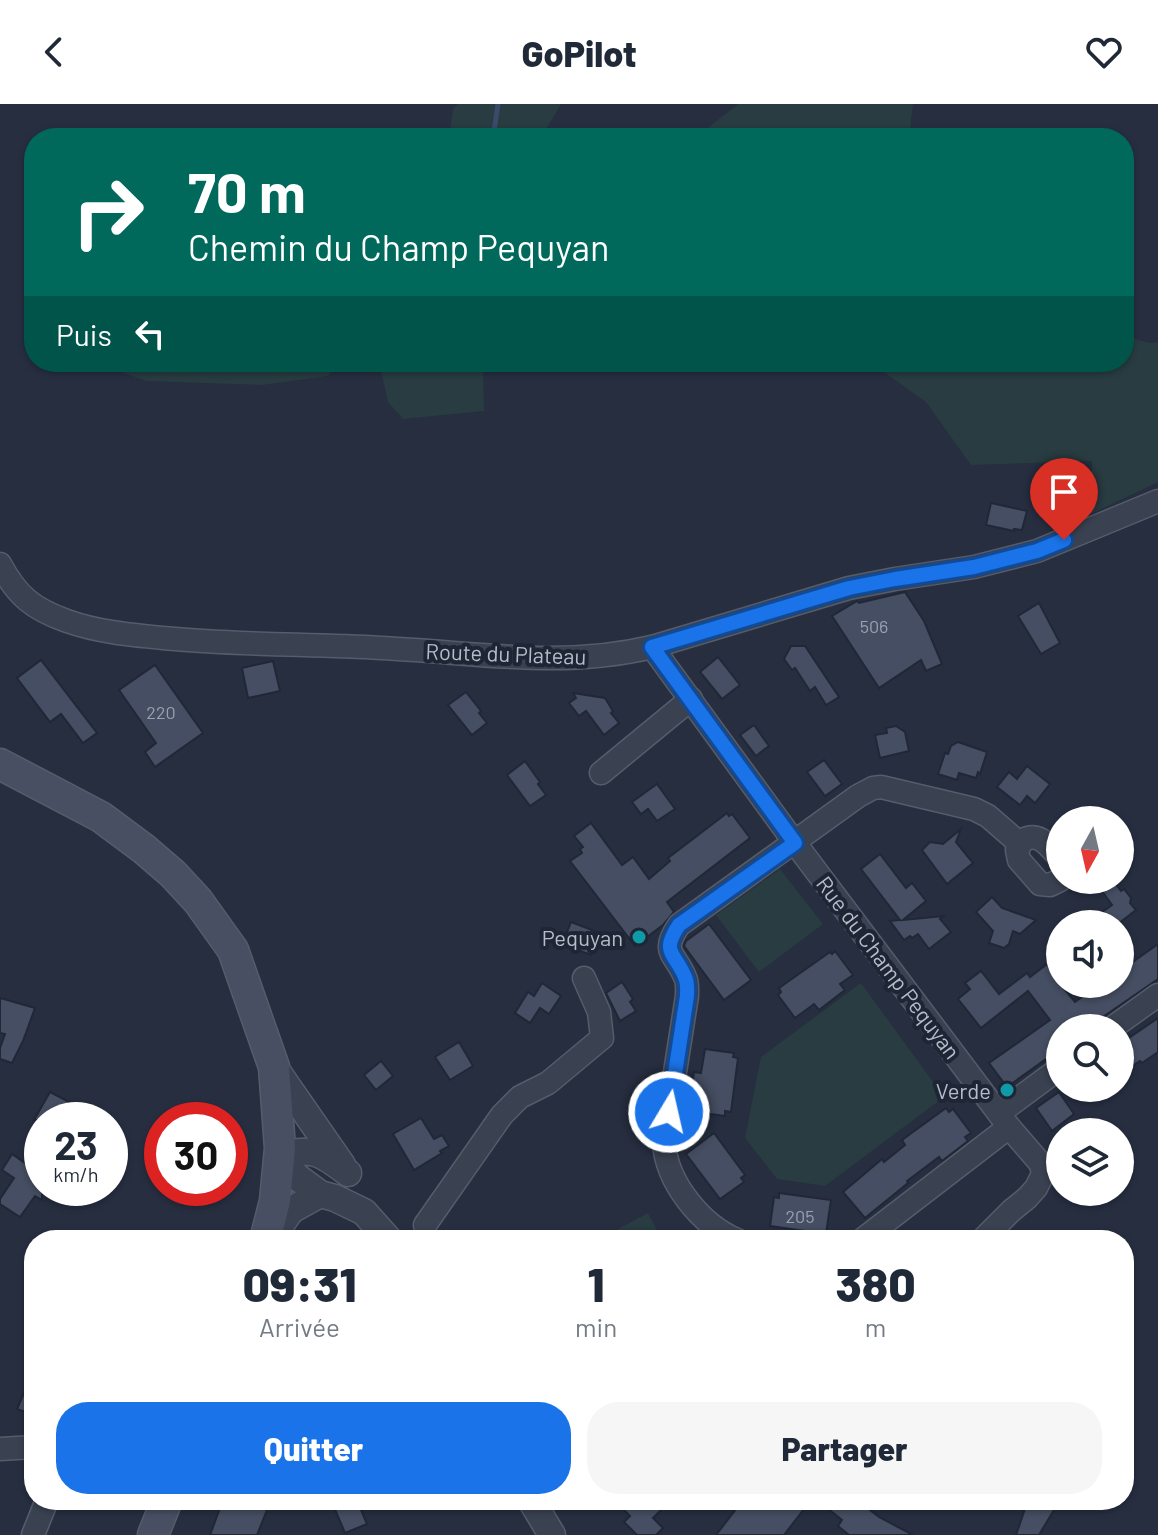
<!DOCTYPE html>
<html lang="fr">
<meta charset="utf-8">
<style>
:root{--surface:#fff;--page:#f6f6f7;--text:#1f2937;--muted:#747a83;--accent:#1a73e8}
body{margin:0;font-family:Barlow,sans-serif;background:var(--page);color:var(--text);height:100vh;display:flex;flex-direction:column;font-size:30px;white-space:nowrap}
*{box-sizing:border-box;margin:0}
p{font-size:26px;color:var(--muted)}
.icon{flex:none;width:44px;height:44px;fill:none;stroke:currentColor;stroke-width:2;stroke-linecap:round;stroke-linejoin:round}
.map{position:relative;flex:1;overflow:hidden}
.panel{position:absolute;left:24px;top:1126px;width:1110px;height:280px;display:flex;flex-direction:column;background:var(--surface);border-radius:32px;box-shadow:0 2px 6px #0004}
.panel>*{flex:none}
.guide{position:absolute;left:24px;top:24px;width:1110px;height:244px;border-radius:32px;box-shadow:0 2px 6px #0004;background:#00695c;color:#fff;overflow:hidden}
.needle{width:52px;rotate:188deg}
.fabs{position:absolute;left:1046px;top:702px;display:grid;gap:16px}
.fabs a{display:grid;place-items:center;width:88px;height:88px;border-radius:50%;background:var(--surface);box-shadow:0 2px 6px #0004;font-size:40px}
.speed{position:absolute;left:24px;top:998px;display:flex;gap:16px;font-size:40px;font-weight:700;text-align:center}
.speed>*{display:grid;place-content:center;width:104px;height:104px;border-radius:50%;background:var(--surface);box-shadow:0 2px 6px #0004;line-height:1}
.speed small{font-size:20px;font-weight:400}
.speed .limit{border:12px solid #d22;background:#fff;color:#111}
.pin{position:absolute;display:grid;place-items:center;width:68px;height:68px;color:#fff;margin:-82px -34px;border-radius:50% 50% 50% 0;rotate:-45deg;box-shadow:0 0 8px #0007}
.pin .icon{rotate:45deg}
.me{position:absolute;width:88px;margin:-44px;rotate:9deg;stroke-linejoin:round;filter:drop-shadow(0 0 6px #0008)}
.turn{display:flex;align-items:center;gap:28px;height:168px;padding:0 32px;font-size:36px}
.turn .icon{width:104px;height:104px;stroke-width:2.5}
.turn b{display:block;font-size:56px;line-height:68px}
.then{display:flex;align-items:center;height:76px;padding:0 32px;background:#0003;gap:16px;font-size:30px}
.eta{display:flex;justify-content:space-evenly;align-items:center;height:136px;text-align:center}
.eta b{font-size:48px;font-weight:800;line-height:56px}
.button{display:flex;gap:16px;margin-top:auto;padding:16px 32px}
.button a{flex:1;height:92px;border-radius:32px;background:var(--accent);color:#fff;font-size:32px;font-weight:800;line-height:92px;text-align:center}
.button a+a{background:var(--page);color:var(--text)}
header{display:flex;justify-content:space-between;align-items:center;height:104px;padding:0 32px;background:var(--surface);font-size:36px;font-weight:800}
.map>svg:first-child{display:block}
</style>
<header><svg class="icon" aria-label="back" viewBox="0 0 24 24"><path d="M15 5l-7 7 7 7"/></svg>GoPilot<svg class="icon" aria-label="heart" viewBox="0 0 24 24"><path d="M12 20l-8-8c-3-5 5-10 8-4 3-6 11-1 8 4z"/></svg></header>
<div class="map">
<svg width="1158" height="1431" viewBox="0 0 1158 1431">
<rect width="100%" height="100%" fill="#262e40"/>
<!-- green -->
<g fill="#283c41">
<polygon points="458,0 561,0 541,34 449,34 453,5"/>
<polygon points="738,0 913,0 910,26 914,34 695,34"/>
<polygon points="1124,232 1150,239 1158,238 1158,378 1091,410 1092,357 971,361 926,298 870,258 1124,258"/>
<polygon points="94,258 338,258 328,272 262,281 146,277"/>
<polygon points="379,258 483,258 484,307 403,315 388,298"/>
<polygon points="780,765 823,820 759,868 716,811"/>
<polygon points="861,879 944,993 825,1082 777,1075 745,1034 761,953"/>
<polygon points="648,1109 662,1136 598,1136"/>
</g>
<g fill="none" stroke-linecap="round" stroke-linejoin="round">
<!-- stream -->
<polyline stroke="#3b4a69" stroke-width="5" points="493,34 498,0"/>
</g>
<!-- building -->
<g fill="#454e62" stroke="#202837" stroke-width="2">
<polygon points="991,399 1027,407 1022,426 1014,425 1014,427 986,421"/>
<polygon points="905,488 924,517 942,560 926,567 921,556 879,584 832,512 857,497 859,499"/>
<polygon points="1039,499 1060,539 1041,550 1018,512"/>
<polygon points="791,542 805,542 839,593 826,601 815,583 810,587 795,564 792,566 784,555"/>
<polygon points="718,553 740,581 722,595 700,568"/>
<polygon points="41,556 97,629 83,639 61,610 50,618 17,574"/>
<polygon points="273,557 280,587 248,594 242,564"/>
<polygon points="155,561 203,629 155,663 145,648 156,639 119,586"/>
<polygon points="466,588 481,607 479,609 487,619 472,631 448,601"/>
<polygon points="573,589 605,594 613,607 611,609 619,619 604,631 586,607 579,612 569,599 576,594"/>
<polygon points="754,621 769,642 756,652 740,631"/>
<polygon points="896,622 905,628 909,647 880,654 875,631 887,629 886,624"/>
<polygon points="958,638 987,648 980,670 978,668 976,674 959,669 957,676 938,670 945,649 948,650 951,642"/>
<polygon points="824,656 842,680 825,692 807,668"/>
<polygon points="525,657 540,678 538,680 546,691 530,702 507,671"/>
<polygon points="1027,662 1050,680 1035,699 1027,692 1020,701 997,683 1009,668 1017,675"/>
<polygon points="657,680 675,705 657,717 648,705 641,710 632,698"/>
<polygon points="727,709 729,712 732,710 750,734 667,798 674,808 663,821 635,842 570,757 582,749 580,745 583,743 574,732 591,719 622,761 633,753 649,775 670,757 668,754"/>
<polygon points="961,725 956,738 973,759 947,780 922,746 930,738 943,740"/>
<polygon points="880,750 906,784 912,779 926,797 903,816 944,812 940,815 951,828 929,845 918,830 912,834 910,832 904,836 890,817 900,816 861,765"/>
<polygon points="1114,778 1121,787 1124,785 1131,794 1130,799 1136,806 1118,820 1105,820 1098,811 1112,801 1102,787"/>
<polygon points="992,793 1002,804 1036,816 1020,830 1013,827 1009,840 1004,844 989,839 993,827 976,808"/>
<polygon points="571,818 600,829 591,851 562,840"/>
<polygon points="709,820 751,876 724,896 684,842 686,837"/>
<polygon points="1158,840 1158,875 1087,924 1060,924 1060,945 1007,983 989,959 1050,916 1028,887 981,924 958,895 970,885 965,879 981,867 999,890 1027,869 1030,873 1051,857 1060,869 1060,880 1075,898 1100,880 1120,880 1120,867"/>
<polygon points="835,847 853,871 840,880 845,886 819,906 814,900 795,914 778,891 781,888 779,884 830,848 832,850"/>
<polygon points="622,878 633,895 630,898 636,907 620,917 606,889"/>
<polygon points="542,879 561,892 549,910 540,904 530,919 515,909 528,888 534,892"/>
<polygon points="0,894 35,904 23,937 12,959 0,955 0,944 5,930 0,929"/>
<polygon points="1158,914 1158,948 1142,959 1140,957 1120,970 1120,940"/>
<polygon points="459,938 473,962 450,976 435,953"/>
<polygon points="705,945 734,949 733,953 738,954 731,1008 725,1007 725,1012 696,1008 697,1000 689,999 694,968 701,969"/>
<polygon points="381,957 393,972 376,986 364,971"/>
<polygon points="50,988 104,1016 34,1016"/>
<polygon points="1059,988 1074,1010 1052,1027 1036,1004"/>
<polygon points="946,1004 949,1008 953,1005 971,1029 965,1033 968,1037 942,1057 939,1053 907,1077 908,1079 865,1114 843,1088 882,1055 884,1058 905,1041 902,1036"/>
<polygon points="421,1014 434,1035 442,1031 449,1042 440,1047 442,1049 414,1066 393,1030"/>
<polygon points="714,1029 745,1071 741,1074 744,1078 720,1095 686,1050"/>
<polygon points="12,1050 42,1071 42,1096 35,1092 20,1113 0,1100 0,1095 14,1074 2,1066"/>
<polygon points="779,1089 831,1096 826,1130 770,1122 774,1093 779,1094"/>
<polygon points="34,1266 34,1311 17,1305"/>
<polygon points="223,1396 271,1396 257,1431 210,1431"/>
<polygon points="331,1396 357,1396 367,1420 345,1429"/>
<polygon points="614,1396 671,1396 653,1414 663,1424 656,1431 637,1431 624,1418 630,1412"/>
<polygon points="743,1396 811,1396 784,1431 716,1431"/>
<polygon points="817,1396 857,1396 879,1413 913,1431 849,1431 838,1422 842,1416"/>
<polygon points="1028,1396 1060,1396 1039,1431 1016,1431"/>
</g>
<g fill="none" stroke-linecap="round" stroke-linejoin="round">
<defs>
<g id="minor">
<path d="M0,460C17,492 33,505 67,517C98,528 131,531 163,534C235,541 308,540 381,544C473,548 560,565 652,543L849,484L895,475L974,463L1037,447L1158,397"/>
<polyline points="652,543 795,739 1009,1023 1041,1060 1043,1070 1036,1084 1027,1094 1011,1107 982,1136"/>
<polyline points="601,669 691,595"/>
<path d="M1060,754C1049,743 1040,727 1023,736L1017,746L1019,756L1040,780L1050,781L1060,776"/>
<polyline points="1112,924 1158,891"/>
<polyline points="999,1009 1060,964"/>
<polyline points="425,1121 502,1011 520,993 548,979 602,934 599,908 584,874"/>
<path d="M737,1136C701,1121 666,1078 664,1038L687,892C687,885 688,879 685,873C675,849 660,849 679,821L858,692L873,684L881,683L974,705L988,712L1019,739"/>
<polyline points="862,1136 1009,1023"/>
<polyline points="0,1345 34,1343"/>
<polyline points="33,1431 47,1396"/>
</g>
<g id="tertiary">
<polyline points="274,963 342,1061"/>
<path d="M348,1069C320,1048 314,1043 279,1052L297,1073L320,1090L335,1094L364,1108L389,1136"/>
<polyline points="270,1136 291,1106 320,1090"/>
<polyline points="531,1396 552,1431"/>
</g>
<g id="secondary">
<polyline points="0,660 101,713 144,745 173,770 198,797 233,846 274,963 280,1044 275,1097 265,1136"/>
<polyline points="153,1431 167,1396"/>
</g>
</defs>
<!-- minor casing -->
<use href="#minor" stroke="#555c6a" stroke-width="25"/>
<!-- tertiary casing -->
<use href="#tertiary" stroke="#555c6a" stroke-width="29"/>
<!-- secondary casing -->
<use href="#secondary" stroke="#555c6a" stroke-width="33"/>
<!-- minor -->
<use href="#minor" stroke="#3a4150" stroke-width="22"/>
<!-- tertiary -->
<use href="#tertiary" stroke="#3a4150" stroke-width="26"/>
<!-- secondary -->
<use href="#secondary" stroke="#484f63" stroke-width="30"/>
</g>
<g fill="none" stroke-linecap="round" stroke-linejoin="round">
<defs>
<path id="route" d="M669,1008L687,892C687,886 688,879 685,873C675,848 660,849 679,821L795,739L652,543L849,484L895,475L974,463L1037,447L1064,436"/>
</defs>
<!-- route casing -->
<use href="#route" stroke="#114b97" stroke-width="20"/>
<!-- route -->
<use href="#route" stroke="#1a73e8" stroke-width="14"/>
</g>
<!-- markers -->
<g fill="#0f9aa8" stroke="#1e2635" stroke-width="3">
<circle cx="639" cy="833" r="8"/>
<circle cx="1007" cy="986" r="8"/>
</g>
<g text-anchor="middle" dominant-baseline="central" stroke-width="8" stroke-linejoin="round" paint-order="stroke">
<!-- number labels -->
<g font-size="18" fill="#9aa0b0">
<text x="874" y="522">506</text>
<text x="161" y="608">220</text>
<text x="800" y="1112">205</text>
</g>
<!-- street labels -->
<g font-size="22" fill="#b6bcca" stroke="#1e2635">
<text transform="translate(506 549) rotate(2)">Route du Plateau</text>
<text transform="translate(889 863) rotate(53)">Rue du Champ Pequyan</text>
</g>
<!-- poi labels -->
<g font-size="22" fill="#b6bcca" stroke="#1e2635" text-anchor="end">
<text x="623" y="833">Pequyan</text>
<text x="991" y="986">Verde</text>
</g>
</g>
</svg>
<div class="fabs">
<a><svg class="needle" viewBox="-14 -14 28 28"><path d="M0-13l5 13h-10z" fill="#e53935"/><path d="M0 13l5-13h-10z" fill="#747a83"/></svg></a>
<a><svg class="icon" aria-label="sound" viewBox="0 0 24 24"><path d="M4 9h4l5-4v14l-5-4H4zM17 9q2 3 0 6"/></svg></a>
<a><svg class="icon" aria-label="search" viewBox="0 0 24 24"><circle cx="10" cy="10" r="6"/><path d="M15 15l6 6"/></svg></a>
<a><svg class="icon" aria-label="layers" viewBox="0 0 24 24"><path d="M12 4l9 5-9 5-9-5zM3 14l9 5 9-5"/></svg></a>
</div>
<div class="speed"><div>23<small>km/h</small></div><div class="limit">30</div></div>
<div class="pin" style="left:1064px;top:436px;background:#d93025"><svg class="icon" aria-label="arrive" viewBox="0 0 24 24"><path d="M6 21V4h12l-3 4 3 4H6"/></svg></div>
<svg class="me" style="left:669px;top:1008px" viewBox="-20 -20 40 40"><circle r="17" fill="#1a73e8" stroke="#fff" stroke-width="3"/><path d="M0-11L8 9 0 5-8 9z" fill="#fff"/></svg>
<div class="guide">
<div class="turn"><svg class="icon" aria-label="right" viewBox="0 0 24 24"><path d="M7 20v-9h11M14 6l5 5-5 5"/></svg><div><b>70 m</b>Chemin du Champ Pequyan</div></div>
<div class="then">Puis<svg class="icon" aria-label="left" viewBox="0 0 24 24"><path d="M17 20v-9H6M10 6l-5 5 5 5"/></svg></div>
</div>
<section class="panel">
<div class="eta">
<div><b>09:31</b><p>Arrivée</p></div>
<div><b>1</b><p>min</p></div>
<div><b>380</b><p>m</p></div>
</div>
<div class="button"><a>Quitter</a><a>Partager</a></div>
</section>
</div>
